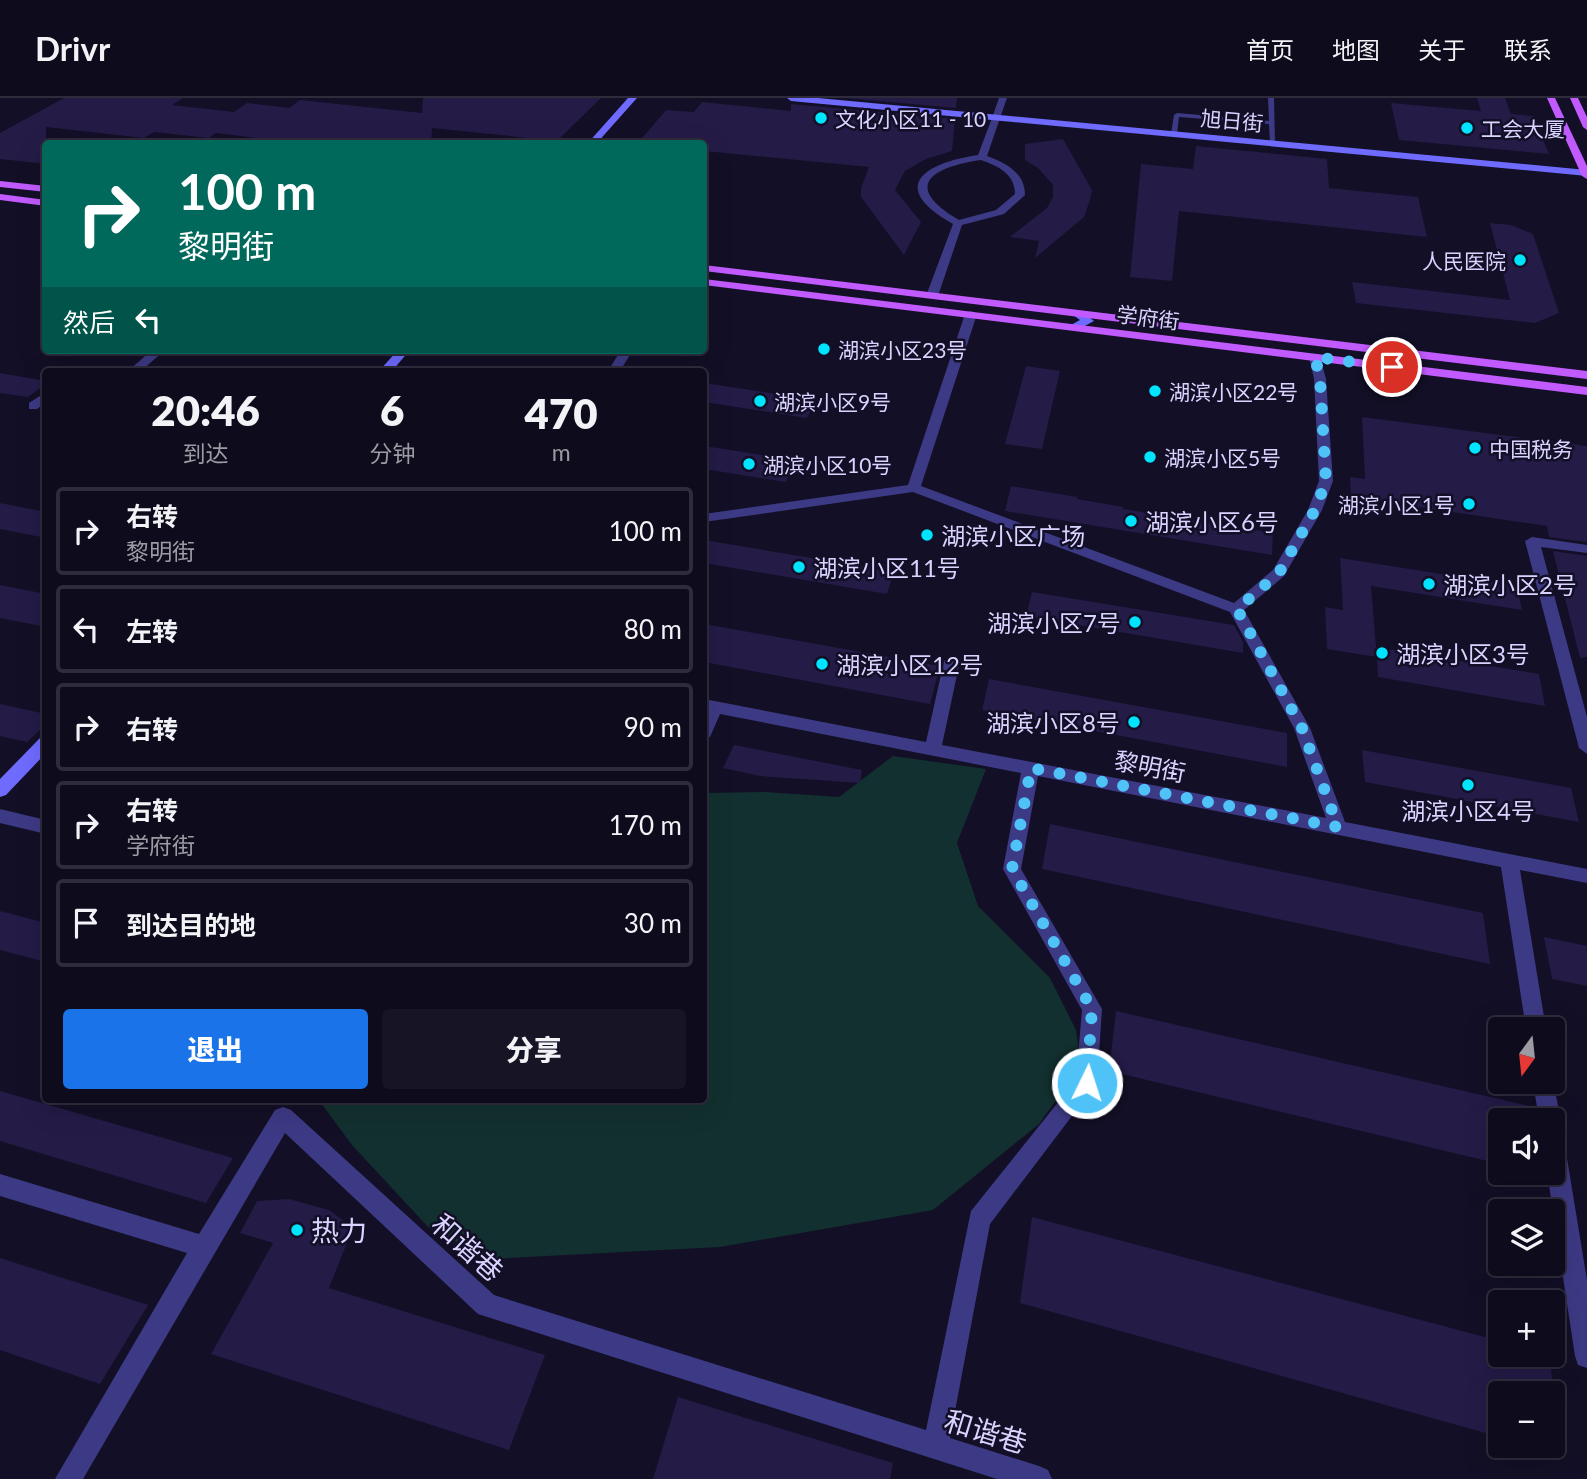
<!DOCTYPE html>
<html lang="zh">
<meta charset="utf-8">
<style>
:root{--surface:#0e0b1c;--page:#171425;--text:#f1f3f6;--muted:#9b9ba3;--line:#2e2b3b;--accent:#1a73e8}
body{margin:0;font-family:Lato,"Noto Sans SC",sans-serif;background:var(--page);color:var(--text);height:100vh;display:flex;flex-direction:column;font-size:26px;white-space:nowrap}
*{box-sizing:border-box;margin:0}
p{font-size:23px;color:var(--muted)}
.icon{flex:none;width:38px;height:38px;fill:none;stroke:currentColor;stroke-width:2;stroke-linecap:round;stroke-linejoin:round}
.map{position:relative;flex:1;overflow:hidden}
.side{position:absolute;left:42px;top:270px;width:665px;height:735px;display:flex;flex-direction:column;background:var(--surface);border-radius:7px;box-shadow:0 7px 28px #0002,0 0 0 2px var(--line)}
.side>*{flex:none}
.top-card{position:absolute;left:42px;top:42px;width:665px;height:214px;border-radius:7px;box-shadow:0 7px 28px #0002,0 0 0 2px var(--line);background:#00695c;color:#fff;overflow:hidden}
.needle{width:46px;rotate:195deg}
.controls{position:absolute;left:1488px;top:919px;display:grid;gap:14px}
.controls a{display:grid;place-items:center;width:77px;height:77px;border-radius:7px;background:var(--surface);box-shadow:0 7px 28px #0002,0 0 0 2px var(--line);font-size:35px}
.pin{position:absolute;display:grid;place-items:center;width:60px;height:60px;color:#fff;margin:-30px;border:4px solid #fff;border-radius:50%;box-shadow:0 2px 7px #0007}
.me{position:absolute;width:77px;margin:-38px;rotate:4deg;stroke-linejoin:round;filter:drop-shadow(0 0 5px #0008)}
.turn{display:flex;align-items:center;gap:24px;height:147px;padding:0 21px;font-size:32px}
.turn .icon{width:91px;height:91px;stroke-width:2.5}
.turn b{display:block;font-size:49px;line-height:60px}
.then{display:flex;align-items:center;height:66px;padding:0 21px;background:#0003;gap:14px;font-size:26px}
.eta{display:flex;justify-content:space-evenly;align-items:center;height:119px;text-align:center}
.eta b{font-size:42px;font-weight:800;line-height:49px}
.primary-button{display:flex;gap:14px;margin-top:auto;padding:14px 21px}
.primary-button a{flex:1;height:80px;border-radius:7px;background:var(--accent);color:#fff;font-size:28px;font-weight:800;line-height:80px;text-align:center}
.primary-button a+a{background:var(--page);color:var(--text)}
ul{padding:0;list-style:none}
li{display:flex;align-items:center;gap:21px;height:88px;margin:0 14px 10px;padding:0 7px;border:4px solid var(--line);border-radius:7px}
li div{flex:1}
li b{display:block;font-size:26px}
li em{font-style:normal}
header{display:flex;align-items:center;gap:42px;box-sizing:border-box;height:98px;padding:0 35px;background:var(--surface);border-bottom:2px solid var(--line)}
header strong{font-size:33px}
nav{display:flex;gap:38px;margin-inline-start:auto;font-size:24px}
.map>svg:first-child{display:block}
</style>
<header>
<strong>Drivr</strong>
<nav><a>首页</a><a>地图</a><a>关于</a><a>联系</a></nav>
</header>
<div class="map">
<svg width="1587" height="1381" viewBox="0 0 1587 1381">
<rect width="100%" height="100%" fill="#130f26"/>
<!-- green -->
<polygon fill="#12302f" points="893,658 986,671 957,745 978,808 1050,880 1076,932 1081,967 1039,1026 933,1112 720,1149 491,1161 429,1130 352,1047 318,1001 704,1001 704,695 765,694 839,699"/>
<!-- building -->
<g fill="#241b47">
<polygon points="64,0 183,0 172,7 234,14 247,5 289,10 300,2 422,15 423,0 601,0 557,43 432,30 431,46 304,46 216,35 209,40 154,34 144,40 46,29 46,66 0,61 0,35"/>
<polygon points="846,0 957,0 956,10"/>
<polygon points="1477,0 1505,0 1511,16 1533,18 1549,56 1399,42 1391,5 1481,13"/>
<polygon points="702,4 791,13 791,6 955,21 952,53 926,61 905,73 895,92 921,124 904,157 861,99 861,90 869,69 704,53 704,46 637,46 666,12 694,14"/>
<polygon points="1063,41 1092,92 1090,102 1084,119 1035,160 1039,143 1010,139 1047,110 1053,99 1053,87 1038,70 1025,62 1025,46"/>
<polygon points="1196,48 1327,61 1329,90 1418,99 1427,139 1179,113 1172,183 1130,179 1141,66 1193,71"/>
<polygon points="1490,125 1511,127 1533,136 1559,215 1535,225 1356,205 1352,184 1510,202"/>
<polygon points="1026,268 1060,273 1042,351 1005,346"/>
<polygon points="0,275 46,283 46,286 28,299 0,295"/>
<polygon points="704,285 816,302 807,320 704,304"/>
<polygon points="1362,319 1587,348 1587,444 1549,439 1547,428 1351,399 1350,379 1365,381"/>
<polygon points="704,348 796,362 786,384 704,371"/>
<polygon points="1011,388 1077,399 1077,401 1123,409 1123,411 1273,435 1272,457 1005,413"/>
<polygon points="0,405 46,414 46,440 0,431"/>
<polygon points="704,442 894,474 887,496 704,465"/>
<polygon points="1553,453 1587,458 1587,559 1580,560"/>
<polygon points="1340,460 1517,488 1522,512 1371,488 1376,549 1539,576 1545,608 1378,579 1377,559 1327,551 1325,509 1343,512"/>
<polygon points="0,487 46,496 46,529 0,520"/>
<polygon points="1032,494 1234,527 1243,544 1243,555 1026,518"/>
<polygon points="704,526 940,568 930,606 704,564"/>
<polygon points="989,581 1287,635 1287,669 982,612"/>
<polygon points="0,606 46,616 46,626 27,644 0,638"/>
<polygon points="734,647 862,672 860,685 760,678 723,670"/>
<polygon points="1362,652 1571,690 1579,724 1365,684"/>
<polygon points="1050,726 1483,815 1490,866 1042,771"/>
<polygon points="0,813 46,825 46,864 0,852"/>
<polygon points="1544,839 1587,848 1587,888 1552,881"/>
<polygon points="1116,913 1534,1009 1536,1022 1500,1022 1500,1066 1109,973"/>
<polygon points="0,993 233,1060 206,1105 0,1043"/>
<polygon points="289,1101 329,1112 353,1130 329,1190 545,1257 509,1352 211,1256 273,1145 240,1135 257,1103"/>
<polygon points="1032,1119 1500,1243 1500,1256 1549,1256 1554,1295 1500,1295 1500,1339 1020,1205"/>
<polygon points="0,1160 148,1207 100,1286 0,1252"/>
<polygon points="678,1299 893,1365 890,1381 653,1381"/>
</g>
<g fill="none" stroke-linecap="round" stroke-linejoin="round">
<!-- service -->
<polygon fill="#3d3a85" fill-rule="evenodd" points="1268,0 1274,0 1275,47 1270,46 1269,26 1179,19 1177,36 1174,38 1171,36 1174,17 1177,15 1269,23"/>
<!-- pedestrian -->
<polygon fill="#3d3a85" fill-rule="evenodd" points="999,0 1007,0 1000,20 996,22 992,20"/>
<!-- minor -->
<g fill="#3d3a85" fill-rule="evenodd">
<path d="M996,17L1000,20L987,58C1006,65 1025,75 1025,97L1004,116L962,127L938,198L928,200L926,198L953,126C887,89 924,65 978,57L992,20ZM981,62C998,68 1015,76 1015,96L996,112L959,122C901,88 932,69 981,62Z"/>
<polygon points="971,213 977,216 921,388 1234,505 1273,472 1308,412 1319,383 1314,281 1309,259 1319,256 1326,281 1333,383 1322,412 1284,478 1244,512 1310,630 1345,724 1587,771 1587,785 1520,772 1546,931 1526,931 1501,769 1038,678 1021,771 1102,911 1097,985 990,1126 950,1340 1039,1368 1048,1372 1052,1381 997,1381 478,1216 285,1035 83,1381 55,1381 187,1155 0,1098 0,1076 199,1136 275,1012 283,1009 291,1012 494,1197 926,1332 971,1113 1076,982 1082,912 1003,771 1021,675 720,616 710,639 704,641 704,601 926,644 944,563 952,558 960,563 942,647 1326,720 1294,630 1230,514 913,394 704,424 704,416 908,387 965,216"/>
<polygon points="152,252 165,252 141,273 128,273"/>
<polygon points="621,252 633,252 620,273 608,273"/>
<polygon points="46,294 46,304 37,311 29,311 29,305"/>
<polygon points="1532,439 1587,447 1587,455 1541,449 1587,619 1587,656 1579,650 1525,443"/>
<polygon points="0,711 46,722 46,736 0,725"/>
<polygon points="1552,979 1561,1022 1558,1028 1563,1036 1587,1182 1587,1270 1578,1267 1575,1258 1547,1074 1552,1074 1552,1022 1539,1022 1533,984 1552,984"/>
</g>
<!-- secondary -->
<g fill="#6f6bff" fill-rule="evenodd">
<polygon points="628,0 637,0 596,46 587,46"/>
<polygon points="787,0 818,0 1587,72 1587,78 791,3"/>
<polygon points="1073,213 1081,213 1094,223 1079,231 1071,231 1071,227 1080,222 1073,217"/>
<polygon points="398,252 410,252 392,273 379,273"/>
<polygon points="46,638 46,655 6,697 0,699 0,681 40,640"/>
</g>
<!-- primary -->
<g fill="#c25bff" fill-rule="evenodd">
<polygon points="1547,0 1555,0 1587,68 1587,81 1582,78"/>
<polygon points="1570,0 1578,0 1587,19 1587,32 1583,29"/>
<polygon points="0,83 46,88 46,94 0,89"/>
<polygon points="0,96 46,102 46,108 0,102"/>
<polygon points="704,167 1587,273 1587,281 704,173"/>
<polygon points="704,181 1587,289 1587,297 704,187"/>
</g>
</g>
<g fill="none" stroke-linecap="round" stroke-linejoin="round">
<!-- route -->
<polyline stroke="#4fc3f7" stroke-width="12" stroke-dasharray="0 21.6" points="1087,985 1092,911 1012,771 1031,670 1338,729 1302,630 1237,511 1279,475 1315,412 1326,383 1320,281 1315,259 1392,269"/>
</g>
<!-- markers -->
<g fill="#00e5ff" stroke="#130f26" stroke-width="2.5">
<circle cx="821" cy="20" r="7"/>
<circle cx="1467" cy="30" r="7"/>
<circle cx="1520" cy="162" r="7"/>
<circle cx="824" cy="251" r="7"/>
<circle cx="1155" cy="293" r="7"/>
<circle cx="760" cy="303" r="7"/>
<circle cx="1475" cy="350" r="7"/>
<circle cx="1150" cy="359" r="7"/>
<circle cx="749" cy="366" r="7"/>
<circle cx="1469" cy="406" r="7"/>
<circle cx="1131" cy="423" r="7"/>
<circle cx="927" cy="437" r="7"/>
<circle cx="799" cy="469" r="7"/>
<circle cx="1429" cy="486" r="7"/>
<circle cx="1135" cy="524" r="7"/>
<circle cx="1382" cy="555" r="7"/>
<circle cx="822" cy="566" r="7"/>
<circle cx="1134" cy="624" r="7"/>
<circle cx="1468" cy="687" r="7"/>
<circle cx="297" cy="1132" r="7"/>
</g>
<g text-anchor="middle" dominant-baseline="central" stroke-width="5" stroke-linejoin="round" paint-order="stroke">
<!-- far-poi labels -->
<g font-size="21" fill="#d9d4ff" stroke="#130f26" text-anchor="start">
<text x="835" y="20">文化小区11 - 10</text>
<text x="1481" y="30">工会大厦</text>
<text x="1506" y="162" text-anchor="end">人民医院</text>
<text x="838" y="251">湖滨小区23号</text>
<text x="1169" y="293">湖滨小区22号</text>
<text x="774" y="303">湖滨小区9号</text>
<text x="1489" y="350">中国税务</text>
<text x="1164" y="359">湖滨小区5号</text>
<text x="763" y="366">湖滨小区10号</text>
<text x="1455" y="406" text-anchor="end">湖滨小区1号</text>
</g>
<!-- far-street labels -->
<g font-size="21" fill="#d9d4ff" stroke="#130f26">
<text transform="translate(1232 22) rotate(5)">旭日街</text>
<text transform="translate(1148 219) rotate(7)">学府街</text>
</g>
<!-- poi labels -->
<g font-size="24" fill="#d9d4ff" stroke="#130f26" text-anchor="start">
<text x="1145" y="423">湖滨小区6号</text>
<text x="941" y="437">湖滨小区广场</text>
<text x="813" y="469">湖滨小区11号</text>
<text x="1443" y="486">湖滨小区2号</text>
<text x="1121" y="524" text-anchor="end">湖滨小区7号</text>
<text x="1396" y="555">湖滨小区3号</text>
<text x="836" y="566">湖滨小区12号</text>
<text x="1120" y="624" text-anchor="end">湖滨小区8号</text>
<text x="1468" y="712" text-anchor="middle">湖滨小区4号</text>
</g>
<!-- street labels -->
<g font-size="24" fill="#d9d4ff" stroke="#130f26">
<text transform="translate(1150 668) rotate(11)">黎明街</text>
</g>
<!-- near-poi labels -->
<g font-size="28" fill="#d9d4ff" stroke="#130f26" text-anchor="start">
<text x="311" y="1132">热力</text>
</g>
<!-- near-street labels -->
<g font-size="28" fill="#d9d4ff" stroke="#130f26">
<text transform="translate(468 1149) rotate(42)">和谐巷</text>
<text transform="translate(986 1333) rotate(17)">和谐巷</text>
</g>
</g>
</svg>
<div class="controls">
<a><svg class="needle" viewBox="-14 -14 28 28"><path d="M0-13l5 13h-10z" fill="#e53935"/><path d="M0 13l5-13h-10z" fill="#9b9ba3"/></svg></a>
<a><svg class="icon" aria-label="sound" viewBox="0 0 24 24"><path d="M4 9h4l5-4v14l-5-4H4zM17 9q2 3 0 6"/></svg></a>
<a><svg class="icon" aria-label="layers" viewBox="0 0 24 24"><path d="M12 4l9 5-9 5-9-5zM3 14l9 5 9-5"/></svg></a>
<a>+</a>
<a>−</a>
</div>
<div class="pin" style="left:1392px;top:269px;background:#d93025"><svg class="icon" aria-label="arrive" viewBox="0 0 24 24"><path d="M6 21V4h12l-3 4 3 4H6"/></svg></div>
<svg class="me" style="left:1087px;top:985px" viewBox="-20 -20 40 40"><circle r="17" fill="#4fc3f7" stroke="#fff" stroke-width="3"/><path d="M0-11L8 9 0 5-8 9z" fill="#fff"/></svg>
<div class="top-card">
<div class="turn"><svg class="icon" aria-label="right" viewBox="0 0 24 24"><path d="M7 20v-9h11M14 6l5 5-5 5"/></svg><div><b>100 m</b>黎明街</div></div>
<div class="then">然后<svg class="icon" aria-label="left" viewBox="0 0 24 24"><path d="M17 20v-9H6M10 6l-5 5 5 5"/></svg></div>
</div>
<section class="side">
<div class="eta">
<div><b>20:46</b><p>到达</p></div>
<div><b>6</b><p>分钟</p></div>
<div><b>470</b><p>m</p></div>
</div>
<ul>
<li><svg class="icon" aria-label="right" viewBox="0 0 24 24"><path d="M7 20v-9h11M14 6l5 5-5 5"/></svg><div><b>右转</b><p>黎明街</p></div><em>100 m</em></li>
<li><svg class="icon" aria-label="left" viewBox="0 0 24 24"><path d="M17 20v-9H6M10 6l-5 5 5 5"/></svg><div><b>左转</b></div><em>80 m</em></li>
<li><svg class="icon" aria-label="right" viewBox="0 0 24 24"><path d="M7 20v-9h11M14 6l5 5-5 5"/></svg><div><b>右转</b></div><em>90 m</em></li>
<li><svg class="icon" aria-label="right" viewBox="0 0 24 24"><path d="M7 20v-9h11M14 6l5 5-5 5"/></svg><div><b>右转</b><p>学府街</p></div><em>170 m</em></li>
<li><svg class="icon" aria-label="arrive" viewBox="0 0 24 24"><path d="M6 21V4h12l-3 4 3 4H6"/></svg><div><b>到达目的地</b></div><em>30 m</em></li>
</ul>
<div class="primary-button"><a>退出</a><a>分享</a></div>
</section>
</div>
